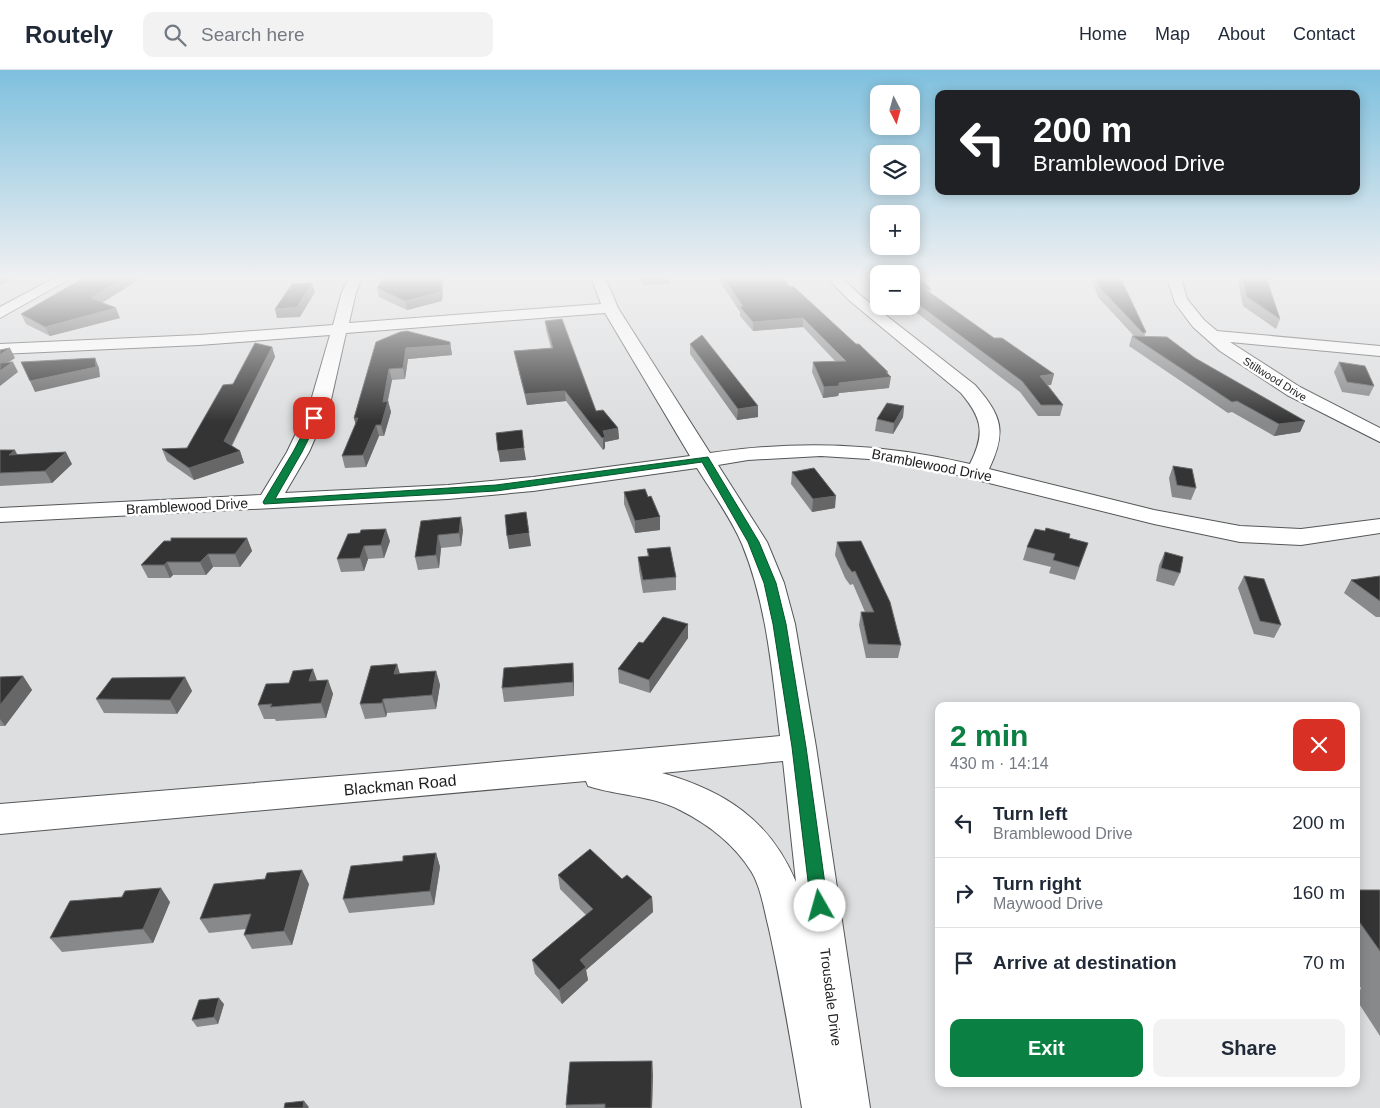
<!DOCTYPE html>
<meta charset="utf-8">
<style>
:root{--surface:#fff;--page:#f2f2f3;--text:#1f2937;--muted:#747a83;--line:#e0e1e3;--accent:#0b8043}
body{margin:0;font-family:Helvetica,sans-serif;background:var(--page);color:var(--text);height:100vh;display:flex;flex-direction:column;font-size:19px;white-space:nowrap}
*{box-sizing:border-box;margin:0}
p{font-size:16px;color:var(--muted)}
.icon{flex:none;width:28px;height:28px;fill:none;stroke:currentColor;stroke-width:2;stroke-linecap:round;stroke-linejoin:round}
.map{position:relative;flex:1;overflow:hidden}
.side{position:absolute;left:935px;top:632px;width:425px;height:385px;display:flex;flex-direction:column;background:var(--surface);border-radius:10px;box-shadow:0 2px 12px #0003}
.side>*{flex:none}
.guide{position:absolute;left:935px;top:20px;width:425px;height:105px;border-radius:10px;box-shadow:0 2px 12px #0003;background:#202124;color:#fff;overflow:hidden}
.needle{width:32px;rotate:174deg}
.tools{position:absolute;left:870px;top:15px;display:grid;gap:10px}
.tools a{display:grid;place-items:center;width:50px;height:50px;border-radius:10px;background:var(--surface);box-shadow:0 2px 12px #0003;font-size:25px}
.pin{position:absolute;display:grid;place-items:center;width:42px;height:42px;color:#fff;margin:-21px;border-radius:10px;box-shadow:0 2px 8px #0006}
.me{position:absolute;width:55px;margin:-28px;rotate:353deg;stroke-linejoin:round;filter:drop-shadow(0 0 4px #0008)}
.turn{display:flex;align-items:center;gap:18px;height:105px;padding:0 15px;font-size:22px}
.turn .icon{width:65px;height:65px;stroke-width:2.5}
.turn b{display:block;font-size:35px;line-height:42px}
.round{display:grid;place-items:center;flex:none;width:52px;height:52px;border-radius:10px;background:var(--page)}
.overview{display:flex;align-items:center;justify-content:space-between;height:85px;padding:0 15px}
h1{font-size:30px;font-weight:800;line-height:38px;color:var(--accent)}
.cta{display:flex;gap:10px;margin-top:auto;padding:10px 15px}
.cta a{flex:1;height:58px;border-radius:10px;background:var(--accent);color:#fff;font-size:20px;font-weight:800;line-height:58px;text-align:center}
.cta a+a{background:var(--page);color:var(--text)}
ul{padding:0;list-style:none}
li{display:flex;align-items:center;gap:15px;height:70px;padding:0 15px;border-top:1px solid var(--line)}
li div{flex:1}
li b{display:block;font-size:19px}
li em{font-style:normal}
header{display:flex;align-items:center;gap:30px;box-sizing:border-box;height:70px;padding:0 25px;background:var(--surface);border-bottom:1px solid var(--line)}
header strong{font-size:24px}
nav{display:flex;gap:28px;margin-inline-start:auto;font-size:18px}
.search{width:350px;height:45px;background:var(--page);display:flex;align-items:center;gap:12px;box-sizing:border-box;padding:0 18px;border-radius:10px;color:var(--muted);font-size:19px}
.map>svg:first-child{display:block}
</style>
<header>
<strong>Routely</strong>
<div class="search"><svg class="icon" aria-label="search" viewBox="0 0 24 24"><circle cx="10" cy="10" r="6"/><path d="M15 15l6 6"/></svg>Search here</div>
<nav><a>Home</a><a>Map</a><a>About</a><a>Contact</a></nav>
</header>
<div class="map">
<svg width="1380" height="1038" viewBox="0 0 1380 1038">
<rect width="100%" height="100%" fill="#dddedf"/>
<g fill="none" stroke-linecap="round" stroke-linejoin="round">
<defs>
<g id="minor">
<polygon points="56,207 73,207 0,248 0,237"/>
<path d="M349,207H363L356,222L349,253L601,234L591,207H605L618,238L710,383C800,370 881,373 970,394C985,364 983,349 961,323L850,231L826,207H841L860,225L975,315C1002,346 1007,361 989,399L1154,440L1240,456L1301,459L1380,449V463L1301,475L1240,472L1154,454L941,401L885,390L821,386L748,390L718,395L767,472L784,513L795,554L816,677L870,1038H802C792,978 782,918 769,859C764,840 761,817 751,801C734,774 708,754 680,740C650,725 619,726 588,716L586,711L0,764V734L400,701L780,666C772,601 767,535 742,474C731,448 712,422 697,398L533,421L448,429L0,452V438L261,425L287,382L310,334L330,265L199,275L0,284V274L199,265L333,255L342,222ZM605,243L690,386L533,407L448,415L285,423L309,382L330,334L346,263ZM783,691L796,812C770,750 725,721 662,703Z"/>
<polygon points="1167,207 1181,207 1187,229 1204,250 1217,261 1380,276 1380,286 1230,272 1300,317 1380,358 1380,372 1287,325 1220,281 1193,257 1175,233"/>
</g>
</defs>
<!-- minor casing -->
<use href="#minor" stroke="#555657" stroke-width="2"/>
<!-- minor -->
<use href="#minor" fill="#fff" fill-rule="evenodd"/>
</g>
<!-- wall -->
<g fill="#88898a">
<polygon points="85,207 143,207 102,233 120,248 50,266 26,254 21,244"/>
<polygon points="384,207 444,207 442,231 407,240 379,227 377,218"/>
<polygon points="640,207 670,207 670,214 643,215"/>
<polygon points="717,207 783,207 789,216 888,302 889,318 839,323 838,326 823,328 812,302 813,292 836,292 803,257 753,261 740,246 740,242"/>
<polygon points="911,207 931,219 930,223 994,268 1054,304 1051,315 1048,315 1063,335 1060,346 1038,346 1020,322 908,236 911,236"/>
<polygon points="1091,207 1121,207 1121,209 1146,262 1144,267 1195,288 1305,351 1300,362 1274,366 1232,342 1228,343 1129,276 1132,266 1134,266 1098,227"/>
<polygon points="1237,207 1266,207 1280,249 1276,259 1243,236"/>
<polygon points="545,251 596,341 618,358 619,369 605,372 605,378 603,380 566,331 527,335 516,291 514,281 551,278 546,260"/>
<polygon points="376,272 450,272 452,285 408,289 405,309 392,310 388,331 391,342 384,366 379,366 366,397 345,398 342,386 356,354 354,348"/>
<polygon points="690,274 758,347 737,350 690,284"/>
<polygon points="272,277 275,287 232,376 240,381 244,393 194,410 167,391 162,379 187,378 233,314"/>
<polygon points="1339,292 1374,316 1369,326 1342,322 1334,302"/>
<polygon points="904,336 903,347 893,364 875,361 877,349"/>
<polygon points="0,380 18,384 72,394 52,413 0,416"/>
<polygon points="1173,396 1196,418 1191,430 1172,427 1169,408"/>
<polygon points="792,402 835,438 812,442 791,414"/>
<polygon points="624,422 660,460 635,463 624,434"/>
<polygon points="421,451 463,460 461,476 441,478 439,498 418,500 415,487"/>
<polygon points="348,464 390,471 384,488 368,489 364,501 341,502 337,489"/>
<polygon points="247,468 252,481 240,497 213,497 206,505 173,505 170,508 148,508 141,495"/>
<polygon points="1069,468 1088,473 1075,510 1049,503 1051,497 1023,490 1027,477"/>
<polygon points="837,472 901,575 898,588 866,588 859,555 861,542 865,542 853,514 850,515 845,508 835,485"/>
<polygon points="647,479 676,507 676,520 643,523 639,500 638,487 648,487"/>
<polygon points="1165,482 1180,503 1174,516 1156,511 1159,495"/>
<polygon points="1244,506 1281,555 1274,568 1254,564 1238,518"/>
<polygon points="1380,506 1380,547 1376,547 1344,523 1351,510"/>
<polygon points="688,554 688,568 650,623 619,613 618,599 643,573"/>
<polygon points="397,594 400,604 436,601 440,615 436,639 387,643 386,647 365,649 360,634"/>
<polygon points="23,606 32,620 5,656 0,656 0,607"/>
<polygon points="185,607 192,621 177,644 104,643 96,629"/>
<polygon points="574,607 574,626 504,632 502,618"/>
<polygon points="328,610 333,624 326,648 276,651 275,649 264,649 258,635 317,611"/>
<polygon points="436,783 440,797 434,835 349,843 343,829 403,791"/>
<polygon points="558,805 622,809 652,827 653,842 586,900 588,910 562,934 535,904 532,890 586,845 560,819"/>
<polygon points="309,814 292,875 252,879 244,865 246,859 209,863 200,849"/>
<polygon points="1356,820 1380,820 1380,966 1356,929 1361,918 1356,911"/>
<polygon points="170,832 153,873 62,882 50,868"/>
<polygon points="224,934 218,954 197,957 192,950"/>
<polygon points="653,1004 652,1038 566,1038 566,1035"/>
</g>
<!-- shaded-wall -->
<g fill="#676768">
<polygon points="0,207 17,207 0,215"/>
<polygon points="126,207 143,207 95,237 91,228"/>
<polygon points="442,207 444,207 442,231 407,240 405,231"/>
<polygon points="312,213 315,222 300,247 277,248 275,239"/>
<polygon points="116,238 120,248 50,266 45,257"/>
<polygon points="803,248 803,257 753,261 753,252"/>
<polygon points="450,272 452,285 408,289 405,309 403,298 406,278"/>
<polygon points="272,277 275,287 228,382 224,371"/>
<polygon points="10,278 15,288 0,298 0,285"/>
<polygon points="95,288 99,298 100,307 35,322 30,311"/>
<polygon points="13,292 18,302 0,316 0,301"/>
<polygon points="389,299 392,310 387,333 388,331 391,342 384,366 381,355 383,332"/>
<polygon points="1054,304 1051,315 1037,316 1040,306"/>
<polygon points="891,307 889,318 839,323 838,326 823,328 824,317 839,313"/>
<polygon points="565,321 566,331 527,335 525,324"/>
<polygon points="758,336 758,347 737,350 738,339"/>
<polygon points="904,336 903,347 893,364 894,353"/>
<polygon points="354,348 358,348 357,360"/>
<polygon points="1305,351 1300,362 1274,366 1279,354"/>
<polygon points="376,355 379,366 366,397 363,385"/>
<polygon points="618,358 619,369 605,372 605,378 603,380 603,361"/>
<polygon points="524,378 526,390 500,392 498,381"/>
<polygon points="15,380 21,392 9,385"/>
<polygon points="240,381 244,393 194,410 189,398"/>
<polygon points="66,382 72,394 52,413 45,401"/>
<polygon points="836,426 835,438 812,442 813,429"/>
<polygon points="461,447 463,460 461,476 459,463"/>
<polygon points="660,447 660,460 635,463 635,451"/>
<polygon points="386,459 390,471 384,488 381,475"/>
<polygon points="529,463 531,476 509,479 507,466"/>
<polygon points="438,465 441,478 439,498 436,485"/>
<polygon points="247,468 252,481 240,497 235,484"/>
<polygon points="364,476 368,489 364,501 360,488"/>
<polygon points="208,484 213,497 206,505 200,492"/>
<polygon points="167,492 173,505 170,508 164,495"/>
<polygon points="688,554 688,568 650,623 649,610"/>
<polygon points="573,593 574,607 574,626 573,612"/>
<polygon points="397,594 401,608 394,604"/>
<polygon points="313,599 318,613 309,611"/>
<polygon points="436,601 440,615 436,639 432,625"/>
<polygon points="23,606 32,620 5,656 0,649 0,635"/>
<polygon points="185,607 192,621 177,644 170,630"/>
<polygon points="328,610 333,624 326,648 321,633"/>
<polygon points="383,629 387,643 386,647 382,633"/>
<polygon points="436,783 440,797 434,835 430,821"/>
<polygon points="302,800 309,814 292,875 284,861"/>
<polygon points="161,818 170,832 153,873 143,859"/>
<polygon points="652,827 653,842 586,900 588,910 562,934 559,920 580,890"/>
<polygon points="219,928 224,934 218,954 214,947"/>
<polygon points="652,991 653,1004 652,1038 651,1038"/>
<polygon points="304,1031 309,1037 308,1038 303,1038"/>
</g>
<!-- building -->
<g fill="#343435" stroke="#676768">
<polygon points="85,207 126,207 91,228 116,238 45,257 21,244"/>
<polygon points="384,207 442,207 441,222 405,231 377,218"/>
<polygon points="723,207 783,207 789,216 793,216 856,274 859,274 888,302 886,302 891,307 839,313 839,316 824,317 813,292 846,291 803,248 753,252 740,237 743,236"/>
<polygon points="911,207 920,207 931,219 925,219 994,268 1002,268 1054,304 1040,306 1063,335 1041,335 1022,311 911,229"/>
<polygon points="1096,207 1121,207 1121,209 1146,262 1143,263 1100,218"/>
<polygon points="1242,207 1266,207 1280,249 1247,227"/>
<polygon points="312,213 297,237 275,239 292,214"/>
<polygon points="562,249 596,341 603,340 618,358 603,361 605,367 602,368 565,321 525,324 514,281 553,278 545,251"/>
<polygon points="407,261 450,272 450,275 406,278 403,298 389,299 383,332 388,331 381,355 376,355 363,385 342,386 358,348 354,348 376,272 400,262"/>
<polygon points="702,265 758,336 738,339 690,274"/>
<polygon points="1132,266 1167,267 1195,288 1305,351 1279,354 1237,331 1232,332"/>
<polygon points="255,273 272,277 224,371 240,381 189,398 162,379 187,378 223,315 233,314"/>
<polygon points="10,278 0,285 0,280"/>
<polygon points="95,288 96,297 30,311 21,292"/>
<polygon points="13,292 0,301 0,293"/>
<polygon points="1339,292 1365,296 1374,316 1347,312"/>
<polygon points="887,333 904,336 894,353 877,349"/>
<polygon points="522,360 524,378 498,381 496,363"/>
<polygon points="0,380 15,380 9,385 66,382 45,401 0,403"/>
<polygon points="1173,396 1192,399 1196,418 1177,415"/>
<polygon points="814,398 836,426 813,429 792,402"/>
<polygon points="645,419 648,427 651,426 660,447 635,451 624,422"/>
<polygon points="526,442 529,463 507,466 505,445"/>
<polygon points="461,447 459,463 438,465 436,485 415,487 421,451"/>
<polygon points="1046,458 1070,464 1069,468 1088,473 1079,497 1053,490 1055,484 1027,477 1035,459 1045,461"/>
<polygon points="386,459 381,475 364,476 360,488 337,489 348,464 360,463 361,460"/>
<polygon points="171,468 247,468 235,484 208,484 200,492 167,492 164,495 141,495 164,471 171,471"/>
<polygon points="861,471 890,532 901,575 868,574 861,542 874,542 855,501 852,502 847,495 837,472"/>
<polygon points="670,477 676,507 643,510 638,487 649,486 647,479"/>
<polygon points="1165,482 1183,487 1180,503 1161,498"/>
<polygon points="1244,506 1264,509 1281,555 1260,551"/>
<polygon points="1380,506 1380,531 1351,510"/>
<polygon points="663,547 688,554 649,610 618,599 639,572 643,573"/>
<polygon points="573,593 573,612 502,618 504,598"/>
<polygon points="397,594 394,604 436,601 432,625 383,629 382,633 360,634 371,596"/>
<polygon points="313,599 309,611 328,610 321,633 270,637 272,634 258,635 266,614 289,613 293,601"/>
<polygon points="23,606 0,635 0,607"/>
<polygon points="185,607 170,630 96,629 112,608"/>
<polygon points="590,779 622,809 627,805 652,827 580,890 586,897 559,920 532,890 593,839 558,805"/>
<polygon points="436,783 430,821 343,829 351,796 403,791 403,786"/>
<polygon points="302,800 284,861 244,865 251,844 200,849 214,814 265,809 267,803"/>
<polygon points="161,818 143,859 50,868 70,831 122,827 125,821"/>
<polygon points="1356,820 1380,820 1380,881 1358,850 1356,849"/>
<polygon points="219,928 214,947 192,950 199,930"/>
<polygon points="652,991 651,1038 605,1038 605,1034 566,1035 570,992"/>
<polygon points="304,1031 303,1038 284,1038 285,1033"/>
</g>
<!-- sky -->
<linearGradient id="sky" x2="0" y2="1"><stop stop-color="#7ec0de"/><stop offset="0.59" stop-color="#f0f0f1"/><stop offset="1" stop-color="#f0f0f1" stop-opacity="0"/></linearGradient>
<rect width="1380" height="352" fill="url(#sky)"/>
<!-- route -->
<polygon fill="#0b8043" stroke="#07532c" points="312,346 319,348 302,382 275,429 496,415 708,387 759,472 776,513 786,554 806,677 828,836 826,841 820,844 813,841 811,836 792,677 773,554 764,513 748,472 702,392 496,421 264,434 263,432 293,382"/>
<g text-anchor="middle" dominant-baseline="central" stroke-width="5" stroke-linejoin="round" paint-order="stroke">
<!-- far-street labels -->
<g font-size="11" fill="#1d1d1d" stroke="#fff">
<text transform="translate(1275 309) rotate(32)">Stillwood Drive</text>
</g>
<!-- street labels -->
<g font-size="14" fill="#1d1d1d" stroke="#fff">
<text transform="translate(932 395) rotate(11)">Bramblewood Drive</text>
<text transform="translate(187 436) rotate(-3)">Bramblewood Drive</text>
<text transform="translate(831 927) rotate(83)">Trousdale Drive</text>
</g>
<!-- near-street labels -->
<g font-size="16" fill="#1d1d1d" stroke="#fff">
<text transform="translate(400 715) rotate(-5)">Blackman Road</text>
</g>
</g>
</svg>
<div class="tools">
<a><svg class="needle" viewBox="-14 -14 28 28"><path d="M0-13l5 13h-10z" fill="#e53935"/><path d="M0 13l5-13h-10z" fill="#747a83"/></svg></a>
<a><svg class="icon" aria-label="layers" viewBox="0 0 24 24"><path d="M12 4l9 5-9 5-9-5zM3 14l9 5 9-5"/></svg></a>
<a>+</a>
<a>−</a>
</div>
<div class="pin" style="left:314px;top:348px;background:#d93025"><svg class="icon" aria-label="arrive" viewBox="0 0 24 24"><path d="M6 21V4h12l-3 4 3 4H6"/></svg></div>
<svg class="me" style="left:820px;top:836px" viewBox="-20 -20 40 40"><circle r="19" fill="#fff"/><path d="M0-13L10 11 0 6-10 11z" fill="#0b8043"/></svg>
<div class="guide">
<div class="turn"><svg class="icon" aria-label="left" viewBox="0 0 24 24"><path d="M17 20v-9H6M10 6l-5 5 5 5"/></svg><div><b>200 m</b>Bramblewood Drive</div></div>
</div>
<section class="side">
<div class="overview"><div><h1>2 min</h1><p>430 m · 14:14</p></div><a class="round" style="background:#d93025;color:#fff"><svg class="icon" aria-label="close" viewBox="0 0 24 24"><path d="M6 6l12 12M18 6L6 18"/></svg></a></div>
<ul>
<li><svg class="icon" aria-label="left" viewBox="0 0 24 24"><path d="M17 20v-9H6M10 6l-5 5 5 5"/></svg><div><b>Turn left</b><p>Bramblewood Drive</p></div><em>200 m</em></li>
<li><svg class="icon" aria-label="right" viewBox="0 0 24 24"><path d="M7 20v-9h11M14 6l5 5-5 5"/></svg><div><b>Turn right</b><p>Maywood Drive</p></div><em>160 m</em></li>
<li><svg class="icon" aria-label="arrive" viewBox="0 0 24 24"><path d="M6 21V4h12l-3 4 3 4H6"/></svg><div><b>Arrive at destination</b></div><em>70 m</em></li>
</ul>
<div class="cta"><a>Exit</a><a>Share</a></div>
</section>
</div>
